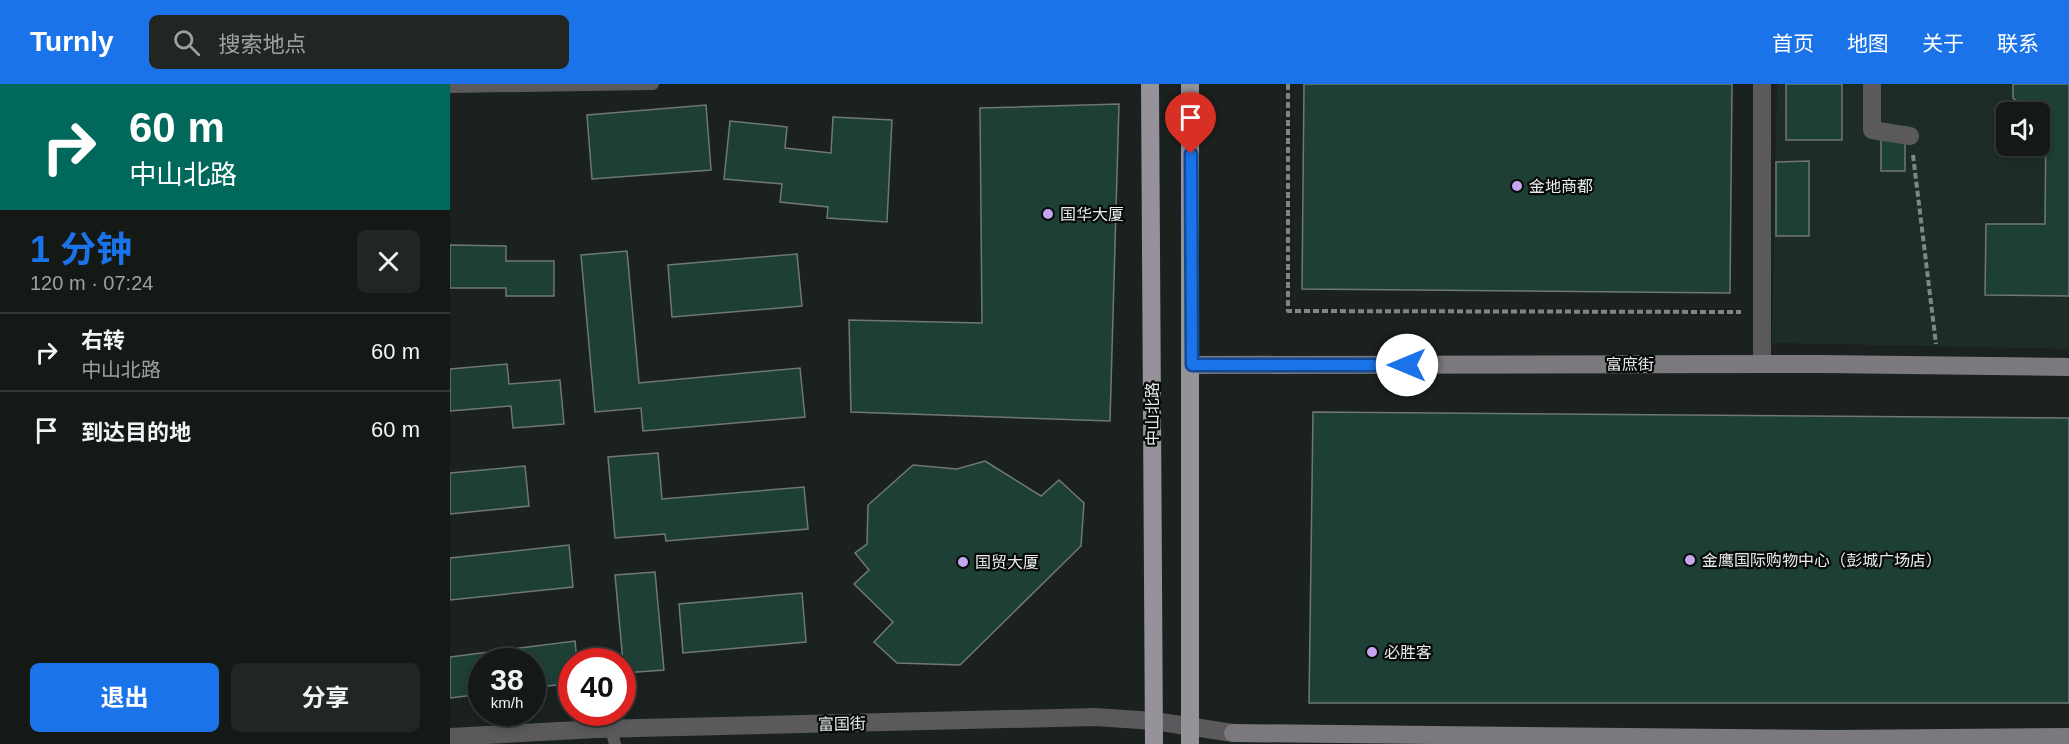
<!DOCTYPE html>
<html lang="zh">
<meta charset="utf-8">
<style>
:root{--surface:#141916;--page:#212623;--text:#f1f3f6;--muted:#9da0a1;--line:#333835;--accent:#1a73e8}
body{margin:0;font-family:Helvetica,"Noto Sans SC",sans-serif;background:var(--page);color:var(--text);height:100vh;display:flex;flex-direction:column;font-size:22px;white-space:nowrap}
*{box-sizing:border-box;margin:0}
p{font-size:20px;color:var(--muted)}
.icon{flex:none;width:33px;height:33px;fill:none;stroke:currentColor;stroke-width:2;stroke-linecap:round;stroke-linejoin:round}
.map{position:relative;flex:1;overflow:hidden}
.drawer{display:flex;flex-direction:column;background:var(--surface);width:450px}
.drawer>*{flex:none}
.guide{background:#00695c;color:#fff;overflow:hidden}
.controls{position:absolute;left:1546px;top:18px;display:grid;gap:12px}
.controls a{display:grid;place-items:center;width:54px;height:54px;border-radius:9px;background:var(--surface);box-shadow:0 3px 9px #0003,0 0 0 2px var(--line);font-size:30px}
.speed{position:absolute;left:18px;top:564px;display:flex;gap:12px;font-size:30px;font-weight:700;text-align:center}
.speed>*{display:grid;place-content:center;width:78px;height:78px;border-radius:50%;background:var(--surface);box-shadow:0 3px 9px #0003,0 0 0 2px var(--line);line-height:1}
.speed small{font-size:15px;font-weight:400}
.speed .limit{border:9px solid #d22;background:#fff;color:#111}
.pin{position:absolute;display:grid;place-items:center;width:51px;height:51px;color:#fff;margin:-62px -26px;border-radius:50% 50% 50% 0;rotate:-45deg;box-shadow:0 0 6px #0007}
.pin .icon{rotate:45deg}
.me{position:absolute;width:66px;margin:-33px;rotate:270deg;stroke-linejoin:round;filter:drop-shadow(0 0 4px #0008)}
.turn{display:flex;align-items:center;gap:21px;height:126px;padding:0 30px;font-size:27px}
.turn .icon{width:78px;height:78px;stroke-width:2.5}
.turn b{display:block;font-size:42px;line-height:51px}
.round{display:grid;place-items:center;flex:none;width:63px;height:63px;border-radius:9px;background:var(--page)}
.overview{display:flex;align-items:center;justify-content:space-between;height:102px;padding:0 30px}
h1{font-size:36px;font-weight:700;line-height:45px;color:var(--accent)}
.action{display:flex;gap:12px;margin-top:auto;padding:12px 30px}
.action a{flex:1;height:69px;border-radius:9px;background:var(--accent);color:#fff;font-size:24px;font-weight:700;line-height:69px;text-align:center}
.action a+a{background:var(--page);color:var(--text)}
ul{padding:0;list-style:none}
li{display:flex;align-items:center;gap:18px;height:78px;padding:0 30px;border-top:2px solid var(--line)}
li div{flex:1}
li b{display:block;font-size:22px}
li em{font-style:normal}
header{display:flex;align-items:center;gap:36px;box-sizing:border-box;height:84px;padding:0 30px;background:var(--accent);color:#fff}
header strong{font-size:28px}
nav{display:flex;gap:33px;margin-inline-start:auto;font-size:21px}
.search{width:420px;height:54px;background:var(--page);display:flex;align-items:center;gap:15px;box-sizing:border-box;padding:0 21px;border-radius:9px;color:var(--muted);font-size:22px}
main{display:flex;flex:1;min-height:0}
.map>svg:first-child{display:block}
</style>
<header>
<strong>Turnly</strong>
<div class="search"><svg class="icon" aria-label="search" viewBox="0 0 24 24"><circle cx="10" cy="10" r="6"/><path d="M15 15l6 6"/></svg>搜索地点</div>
<nav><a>首页</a><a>地图</a><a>关于</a><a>联系</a></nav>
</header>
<main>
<section class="drawer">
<div class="guide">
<div class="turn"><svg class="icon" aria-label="right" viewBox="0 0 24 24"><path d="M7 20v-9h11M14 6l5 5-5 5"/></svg><div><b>60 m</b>中山北路</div></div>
</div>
<div class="overview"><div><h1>1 分钟</h1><p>120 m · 07:24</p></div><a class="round"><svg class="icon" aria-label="close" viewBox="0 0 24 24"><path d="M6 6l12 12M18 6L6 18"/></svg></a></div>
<ul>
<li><svg class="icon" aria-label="right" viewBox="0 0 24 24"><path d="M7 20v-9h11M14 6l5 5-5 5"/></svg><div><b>右转</b><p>中山北路</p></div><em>60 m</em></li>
<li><svg class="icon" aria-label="arrive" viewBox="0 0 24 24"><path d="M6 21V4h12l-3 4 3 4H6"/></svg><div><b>到达目的地</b></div><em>60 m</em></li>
</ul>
<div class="action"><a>退出</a><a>分享</a></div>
</section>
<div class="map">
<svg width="1619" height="660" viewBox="0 0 1619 660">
<rect width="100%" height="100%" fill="#1a211e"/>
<!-- built -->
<path fill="#1e2c27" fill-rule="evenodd" d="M1327,0H1619V265L1322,259ZM1557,28H1590V62H1557Z"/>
<!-- building -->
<g fill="#1d3f35" stroke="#707875" stroke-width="1.5">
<polygon points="854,0 1282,0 1280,209 852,205"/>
<rect x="1336" y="0" width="56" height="56"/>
<polygon points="1563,0 1619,0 1619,212 1535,211 1536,140 1595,140 1596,32 1590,32 1590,28 1582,28 1563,14"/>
<polygon points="669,20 660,337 401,328 399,236 532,239 530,24"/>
<polygon points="256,21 261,86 142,95 137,31"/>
<polygon points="383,33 442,36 437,138 377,134 378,123 330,118 332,100 274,95 280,37 337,43 335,64 381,69"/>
<rect x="1431" y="56" width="24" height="31"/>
<polygon points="1359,77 1359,152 1326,152 1326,78"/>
<polygon points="0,161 56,162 56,177 104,177 104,212 56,212 56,204 0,204"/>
<polygon points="177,167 189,299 350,284 355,333 193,347 191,324 145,328 131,171"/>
<polygon points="347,170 352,222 222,233 218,181"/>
<polygon points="57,280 59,300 110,296 114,340 63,344 61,322 0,327 0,285"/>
<polygon points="863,328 1619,334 1619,619 859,619"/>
<polygon points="208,369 212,415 354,403 358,445 216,457 215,450 165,454 158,373"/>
<polygon points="535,377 591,412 609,396 634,419 631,462 510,581 447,579 424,558 443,538 404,500 419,486 405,469 417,460 418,421 463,381 507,385"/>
<polygon points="75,382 79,422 0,430 0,389"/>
<polygon points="119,461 123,503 0,516 0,474"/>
<polygon points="205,488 214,586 174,589 165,491"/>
<polygon points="352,509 356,558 233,569 229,520"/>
<polygon points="125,557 127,578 122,578 122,599 82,604 82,578 32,578 32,610 0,614 0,573"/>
</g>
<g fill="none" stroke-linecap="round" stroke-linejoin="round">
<!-- path -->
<g stroke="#808683" stroke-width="4" stroke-dasharray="6 3" stroke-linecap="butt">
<polyline points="838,0 838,227 1291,228"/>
<polyline points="1463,71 1486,260"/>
</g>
<!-- lane -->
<g stroke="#5a595c" stroke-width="12">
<polyline points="0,3 203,0"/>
<polyline points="161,645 165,660"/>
</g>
<!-- street -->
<g stroke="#5a595c" stroke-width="18">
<polyline points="1312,0 1312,280"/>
<polyline points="1422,0 1422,46 1460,52"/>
<polyline points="0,653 147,645 645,633 704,637 783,649"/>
</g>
<!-- secondary -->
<g stroke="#7b797e" stroke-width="18">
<polyline points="742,281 1371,280 1619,283"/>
<polyline points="783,649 1382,655 1619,653"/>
</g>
<!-- primary -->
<g stroke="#959299" stroke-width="18">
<polyline points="700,0 704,660"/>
<polyline points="740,660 740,0"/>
</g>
</g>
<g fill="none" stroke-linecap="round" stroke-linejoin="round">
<defs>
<polyline id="route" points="741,70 742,281 957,281"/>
</defs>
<!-- route casing -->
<use href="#route" stroke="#114b97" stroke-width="15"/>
<!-- route -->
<use href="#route" stroke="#1a73e8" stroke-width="10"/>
</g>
<!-- markers -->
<g fill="#c6a6f0" stroke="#070a09" stroke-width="2">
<circle cx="1067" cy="102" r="6"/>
<circle cx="598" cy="130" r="6"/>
<circle cx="1240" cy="476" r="6"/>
<circle cx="513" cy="478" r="6"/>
<circle cx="922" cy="568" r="6"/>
</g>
<g text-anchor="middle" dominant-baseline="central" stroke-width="4.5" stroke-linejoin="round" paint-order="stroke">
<!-- poi labels -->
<g font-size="16" fill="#e7ecea" stroke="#070a09" text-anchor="start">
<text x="1079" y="102">金地商都</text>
<text x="610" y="130">国华大厦</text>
<text x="1252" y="476">金鹰国际购物中心（彭城广场店）</text>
<text x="525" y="478">国贸大厦</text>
<text x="934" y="568">必胜客</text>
</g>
<!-- street labels -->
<g font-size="16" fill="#e7ecea" stroke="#070a09">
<text x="1180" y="280">富庶街</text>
<text transform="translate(702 330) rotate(-90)">中山北路</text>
<text transform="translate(392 640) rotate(-1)">富国街</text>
</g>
</g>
</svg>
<div class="controls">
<a><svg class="icon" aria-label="sound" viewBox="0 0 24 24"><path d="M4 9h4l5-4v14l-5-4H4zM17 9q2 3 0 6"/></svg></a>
</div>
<div class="speed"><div>38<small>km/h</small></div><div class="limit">40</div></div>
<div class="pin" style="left:741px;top:70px;background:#d93025"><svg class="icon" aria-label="arrive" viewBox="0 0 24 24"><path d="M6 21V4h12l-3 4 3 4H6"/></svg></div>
<svg class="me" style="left:957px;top:281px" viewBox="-20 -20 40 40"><circle r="19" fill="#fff"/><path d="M0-13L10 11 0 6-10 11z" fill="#1a73e8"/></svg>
</div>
</main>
